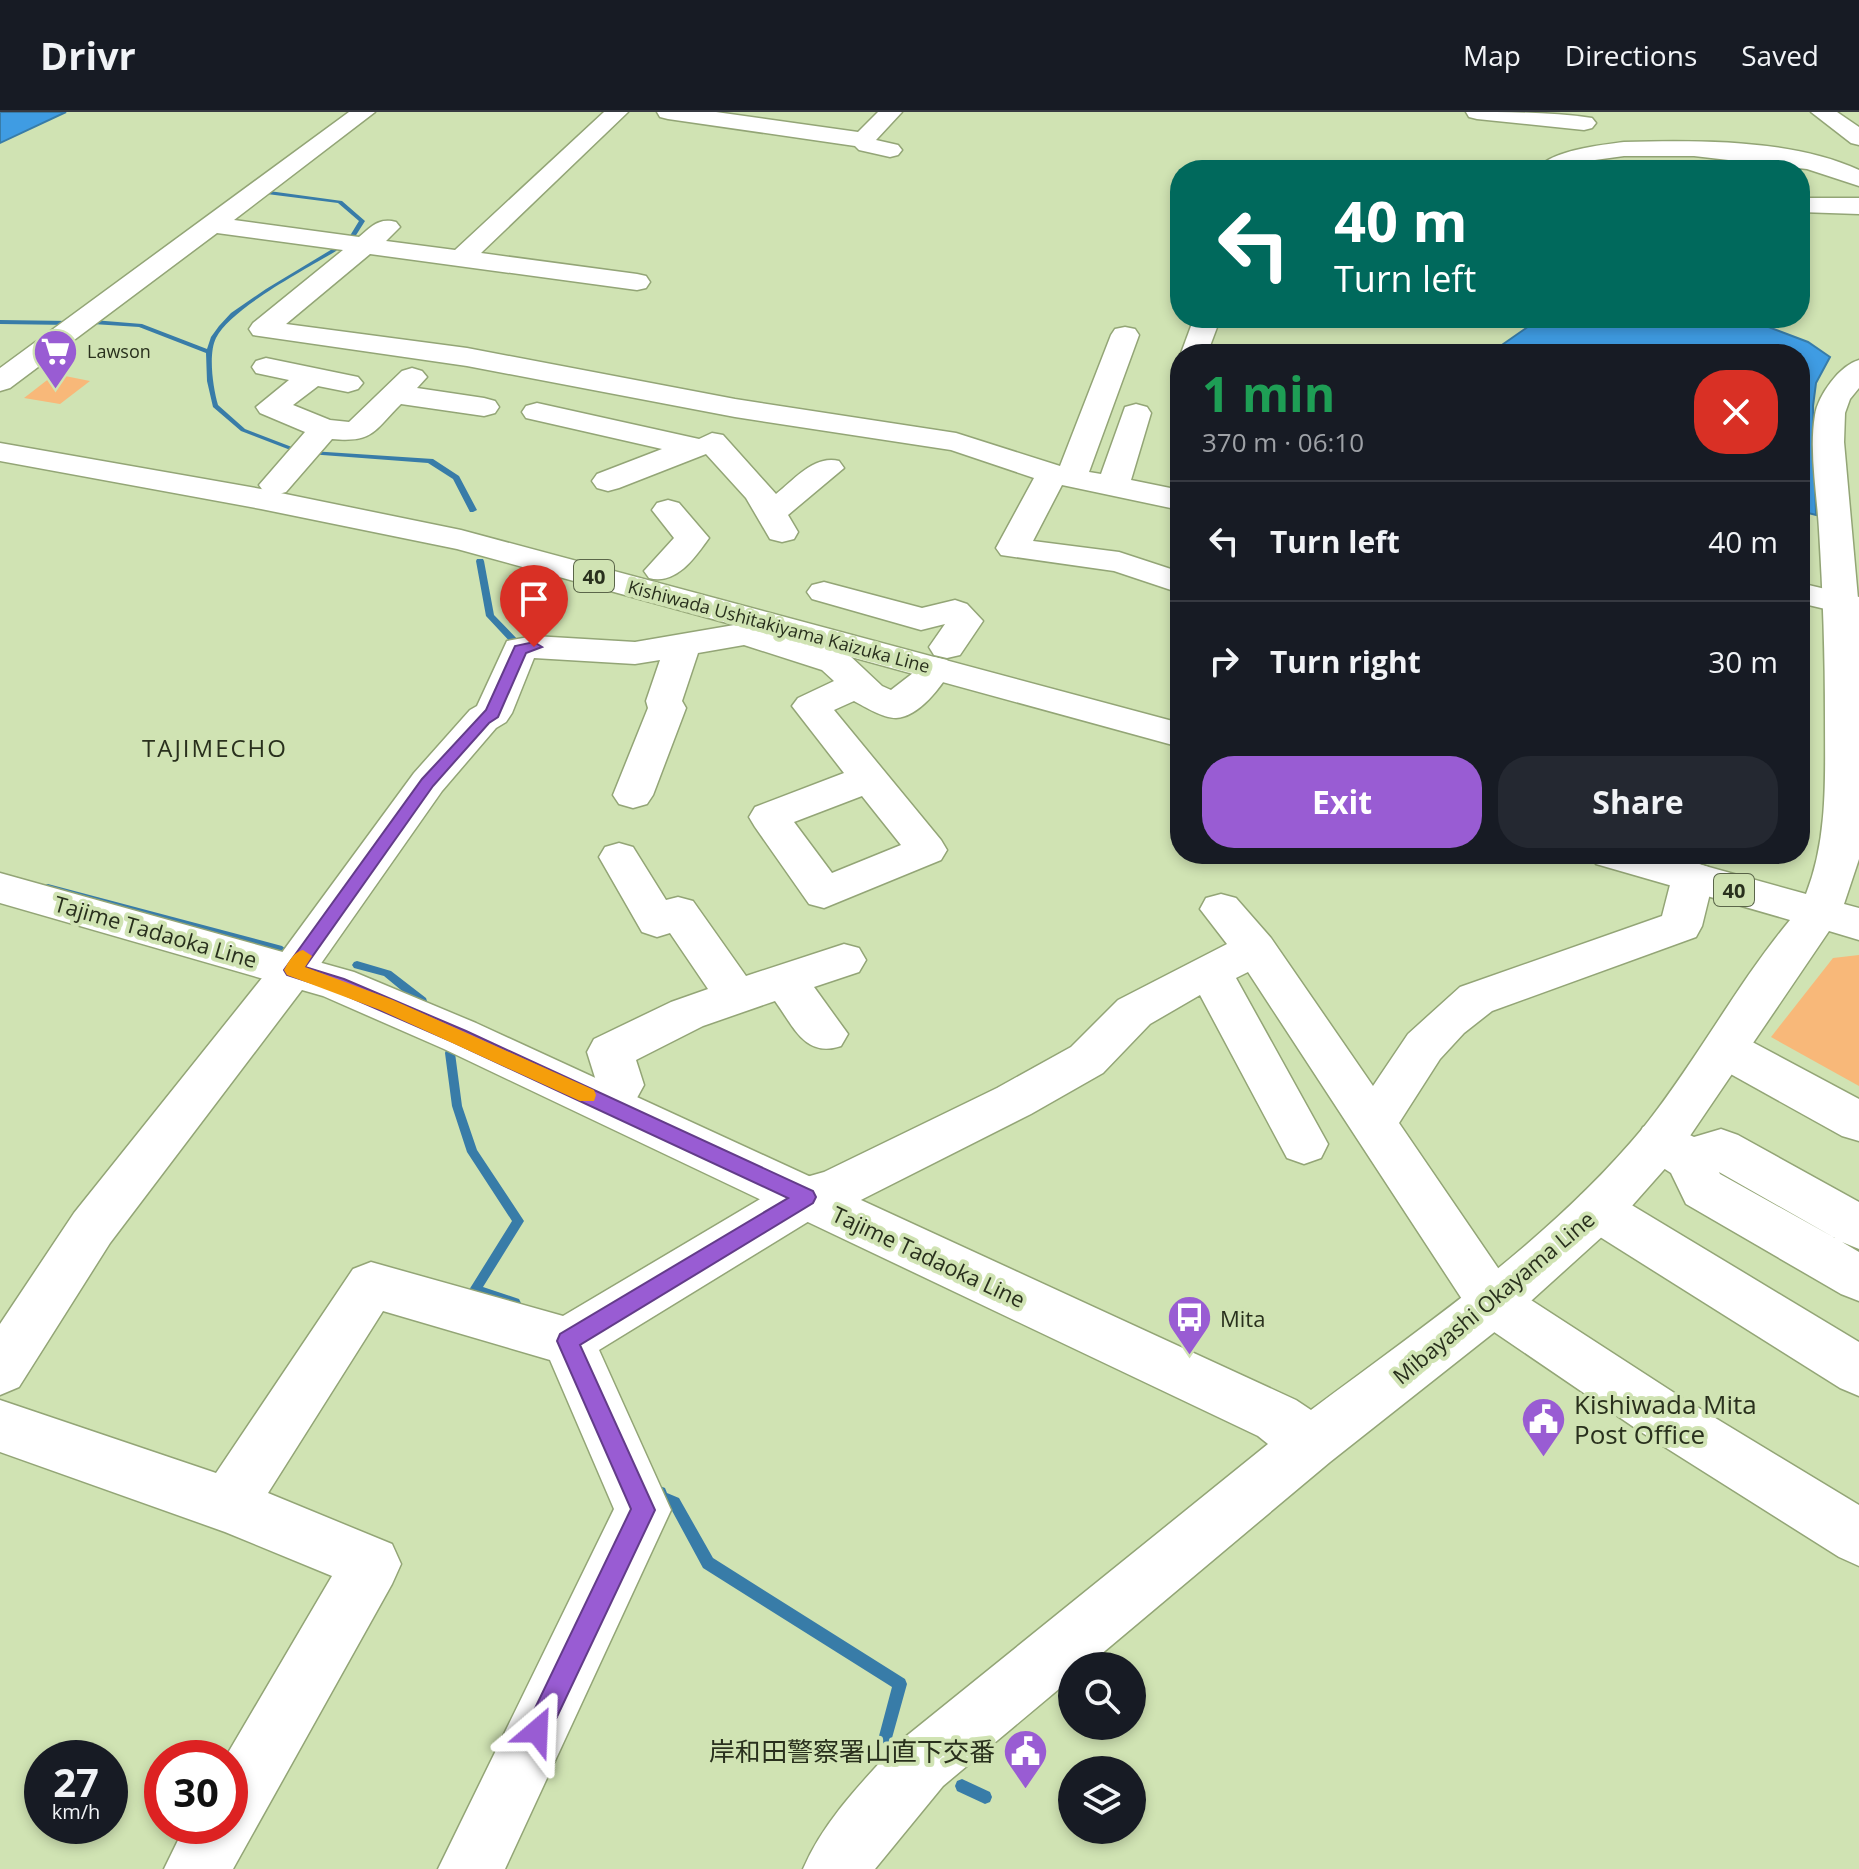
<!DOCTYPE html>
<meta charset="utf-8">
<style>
:root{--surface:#171b24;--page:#242831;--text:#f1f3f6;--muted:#9ea1a6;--line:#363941;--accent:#995cd3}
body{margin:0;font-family:"Open Sans","Noto Sans JP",sans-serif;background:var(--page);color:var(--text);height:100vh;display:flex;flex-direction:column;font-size:30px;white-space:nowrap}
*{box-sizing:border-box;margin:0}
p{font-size:26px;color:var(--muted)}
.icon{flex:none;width:44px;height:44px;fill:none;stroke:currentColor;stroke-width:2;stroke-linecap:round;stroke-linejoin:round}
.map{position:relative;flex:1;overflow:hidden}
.side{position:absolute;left:1170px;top:232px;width:640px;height:520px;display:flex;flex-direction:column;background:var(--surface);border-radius:32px;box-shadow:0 4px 12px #0003}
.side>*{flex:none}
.banner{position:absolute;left:1170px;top:48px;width:640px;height:168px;border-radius:32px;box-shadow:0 4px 12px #0003;background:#00695c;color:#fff;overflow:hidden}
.tools{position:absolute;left:1058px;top:1540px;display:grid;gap:16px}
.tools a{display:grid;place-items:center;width:88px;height:88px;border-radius:50%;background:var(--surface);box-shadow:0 4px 12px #0003;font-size:40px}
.speed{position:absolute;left:24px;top:1628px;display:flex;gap:16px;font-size:40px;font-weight:700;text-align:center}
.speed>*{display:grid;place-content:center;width:104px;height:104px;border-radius:50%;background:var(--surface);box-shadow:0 4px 12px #0003;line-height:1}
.speed small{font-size:20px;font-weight:400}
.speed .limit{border:12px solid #d22;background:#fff;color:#111}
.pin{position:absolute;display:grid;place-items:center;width:68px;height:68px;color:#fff;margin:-82px -34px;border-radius:50% 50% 50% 0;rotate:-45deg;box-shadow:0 0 8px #0007}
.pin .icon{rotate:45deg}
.me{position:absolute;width:88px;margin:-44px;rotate:26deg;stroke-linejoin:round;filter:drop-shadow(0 0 6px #0008)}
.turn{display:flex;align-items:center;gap:28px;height:168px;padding:0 32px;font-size:36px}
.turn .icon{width:104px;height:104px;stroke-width:2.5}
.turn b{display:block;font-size:56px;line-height:68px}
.round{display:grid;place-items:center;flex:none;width:84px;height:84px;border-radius:32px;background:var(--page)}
.head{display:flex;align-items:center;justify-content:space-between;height:136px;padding:0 32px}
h1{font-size:48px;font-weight:700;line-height:60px;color:#1e9e55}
.button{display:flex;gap:16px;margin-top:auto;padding:16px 32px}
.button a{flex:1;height:92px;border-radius:32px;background:var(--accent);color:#fff;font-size:32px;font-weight:700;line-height:92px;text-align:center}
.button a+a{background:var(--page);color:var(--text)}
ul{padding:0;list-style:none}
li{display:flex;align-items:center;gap:24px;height:120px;padding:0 32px;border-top:2px solid var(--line)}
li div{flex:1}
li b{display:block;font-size:30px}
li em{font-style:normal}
header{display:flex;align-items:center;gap:48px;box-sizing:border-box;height:112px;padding:0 40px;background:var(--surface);border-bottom:2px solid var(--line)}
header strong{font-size:38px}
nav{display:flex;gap:44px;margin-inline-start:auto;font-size:28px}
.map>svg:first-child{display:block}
</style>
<header>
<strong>Drivr</strong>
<nav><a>Map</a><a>Directions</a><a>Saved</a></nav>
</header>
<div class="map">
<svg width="1859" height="1757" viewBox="0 0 1859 1757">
<rect width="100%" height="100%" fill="#d0e3b3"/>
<!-- water -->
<g fill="#3f9ce3" stroke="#387ca8" stroke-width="2">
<polygon points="0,0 66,0 0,31"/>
<polygon points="1551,206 1745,206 1808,230 1830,245 1816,271 1813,294 1816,403 1800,399 1800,242 1489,242 1529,214"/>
</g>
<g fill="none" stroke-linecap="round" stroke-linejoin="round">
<!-- stream -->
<g fill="#387ca8" fill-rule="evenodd">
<polygon points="269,79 342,89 365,109 353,128 349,128 348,127 359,109 338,91 267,82 267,80"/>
<path d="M334,136L337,138L336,139C306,157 231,196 216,226C208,242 213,276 218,293L245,317L297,337V339H293L241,319L213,295L207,269L206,241L139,215L93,212L90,210L93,208L142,212L207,237L211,225L219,214L231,201L266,177Z"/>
<polygon points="0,208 70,209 73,211 70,213 0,212"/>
<polygon points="311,339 433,347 459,364 477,398 473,400 470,400 453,367 428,351 309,342 309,340"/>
<polygon points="477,447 483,447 484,449 494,503 521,531 521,535 515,535 486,504 476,449"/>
<polygon points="48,772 282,834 287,838 282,842 45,777 43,775 45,773"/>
<polygon points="357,849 391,859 426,886 427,889 426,892 418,892 384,864 354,856 352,853 354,850"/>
<polygon points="450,937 454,938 455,941 462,994 477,1038 524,1109 483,1175 519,1187 521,1191 519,1195 515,1196 471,1182 469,1178 512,1109 467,1040 452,994 445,941 446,938"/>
<polygon points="660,1374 665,1376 667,1381 679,1386 713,1446 905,1567 907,1572 887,1644 882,1646 877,1644 875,1639 892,1575 703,1456 670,1395 658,1390 654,1380 655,1376"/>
<polygon points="962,1667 990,1680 992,1685 990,1690 985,1692 957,1679 955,1674 957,1669"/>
</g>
</g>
<!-- building -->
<g fill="#f8b879">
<polygon points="55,262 90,269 60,292 24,286"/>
<polygon points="1859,843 1859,974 1771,925 1833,846"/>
</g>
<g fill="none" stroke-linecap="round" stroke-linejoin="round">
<defs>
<g id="minor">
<path d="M349,0H375L234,108L359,125C371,115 379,105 396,110L400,115L386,129L455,138L604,0H628L481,141L637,162L646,164L650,170L646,176L637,178L370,142L286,212L467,236L735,287L956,321L1060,354L1111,223L1115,217L1125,215L1135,217L1139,223L1089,360L1101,362L1125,295L1136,292L1147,295L1151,301L1131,368L1180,378V398L1062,373L1033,429L1119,440L1180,460V481L1114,459L1001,443L996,436L1034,366L951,338L735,305L467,254L253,223L249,217L253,211L343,138L217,121L10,276L0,279V256Z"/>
<polygon points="657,0 716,0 858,20 878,0 902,0 876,28 898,33 902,38 898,43 890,45 859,38 855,34 668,7 660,5"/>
<path d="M1466,0C1507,0 1552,0 1592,6L1596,11L1592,16L1584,18L1477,7L1469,5Z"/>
<polygon points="1811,0 1837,0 1859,15 1859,33 1851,31"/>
<path d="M1624,30C1697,28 1792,27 1859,58V74L1807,57L1694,44H1624L1595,48L1567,58H1536C1551,38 1601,33 1624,30Z"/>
<polygon points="1800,86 1859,86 1859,102 1800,100"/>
<polygon points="1194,206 1216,206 1219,210 1207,242 1180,244"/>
<path d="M266,246L358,265L363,271L358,277L348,280L318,274L293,293L330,308L349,310L402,259L412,256L422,259L427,265L417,276L484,286L495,289L499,295L495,301L484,304L401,292C374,319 373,331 332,327L286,380L275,383L264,380L259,373L305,320L260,301L256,295L289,268L256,261L252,255L256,249Z"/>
<path d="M537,291L699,327L712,321L723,323L776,382C795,367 814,343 839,349L844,356L788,403L798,420L794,427L782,430L770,427L746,386L706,342L619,376L608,379L597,376L592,369L597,362L662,337L526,306L522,300L526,294Z"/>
<path d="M668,388L679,391L709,426C694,447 676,473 649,466L644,459L674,426L652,398L657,391Z"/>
<polygon points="824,470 922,496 955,488 967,492 983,509 960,543 947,546 934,543 929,535 945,512 921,518 812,487 807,480 812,473"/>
<polygon points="1800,471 1859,485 1859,505 1800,491"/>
<path d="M746,511L848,542L882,574L891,578L913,561L921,548L934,545L947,548L952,556C942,574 919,605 896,606C883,606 865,595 854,589L834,598L941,728L947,738L941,748L824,796L809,792L755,715L749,705L755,695L844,661L792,594L798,586L834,569L822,558L744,533L698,541L682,589L686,596L653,683L647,692L633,696L619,692L613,683L648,596L646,589L660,548L635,552L534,546L512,601L506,610L496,616L442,679L308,870L110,1131L19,1275L0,1283V1212L74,1101L278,846L414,661L470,598L477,594L507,529L534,524L635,530ZM862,684L901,733L832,761L794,710Z"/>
<path d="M619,731L633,735L666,788L678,785L693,789L746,864L844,832L859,836L866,848L859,860L814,875L848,922L841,934C805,946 794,915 775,889L703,914L636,948L644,973L626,1006L609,1012L592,1006L586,993L597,972L587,940L594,927L671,890L708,877L670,821L657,825L642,820L599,745L605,735Z"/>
<polygon points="1693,750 1708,755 1714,765 1702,814 1696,825 1492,899 1464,921 1440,947 1399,1011 1511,1175 1679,1284 1859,1393 1859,1454 1839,1445 1641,1320 1475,1207 1248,860 1236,866 1328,1032 1321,1046 1304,1052 1287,1046 1200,883 1150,912 1103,961 1031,1002 851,1093 819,1103 599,1238 671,1398 505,1757 438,1757 614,1397 550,1248 383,1199 268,1381 392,1432 401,1452 392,1472 233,1757 164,1757 185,1714 230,1714 230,1646 225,1646 332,1464 225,1420 0,1340 0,1288 216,1361 353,1157 371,1150 563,1204 789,1070 824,1060 997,976 1071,935 1118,888 1227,832 1200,797 1206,786 1221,782 1236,786 1271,826 1373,974 1408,922 1460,875 1662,804 1672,765 1678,755"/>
<polygon points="1725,919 1741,924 1859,987 1859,1029 1842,1024 1709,950 1702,937 1709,924"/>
<path d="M1660,1009L1694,1025L1721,1017L1738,1023L1859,1090V1137L1842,1130L1859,1140V1189L1841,1182L1686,1092L1671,1061L1643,1043L1636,1029L1643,1015ZM1719,1060L1835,1126L1720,1062Z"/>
<polygon points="1598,1077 1615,1083 1859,1230 1859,1284 1840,1276 1581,1113 1573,1098 1581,1083"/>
</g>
<g id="major">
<path d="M1859,248V276L1850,287L1845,301L1844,330L1859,498V747L1844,792L1859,796V828L1829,819L1677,1043L1615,1113L1511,1207L1330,1350L1087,1554H1072V1566L943,1674L875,1757H803C824,1708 863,1669 899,1630L1268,1332L1258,1324L444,937L323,884L0,791V761L354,860L476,911L1296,1288L1311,1298C1426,1212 1550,1128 1643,1016C1696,950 1736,873 1790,808L1596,752L1590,742H1662L1806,782C1828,726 1825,666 1825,607C1825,544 1823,482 1819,418C1817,381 1809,339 1815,303C1818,283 1840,253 1859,248Z"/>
<polygon points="0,331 261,377 461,418 1180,611 1180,635 457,437 261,397 0,349"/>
</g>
</defs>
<!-- minor casing -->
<use href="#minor" stroke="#93a576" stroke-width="3"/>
<!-- major casing -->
<use href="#major" stroke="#93a576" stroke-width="3"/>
<!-- minor -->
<use href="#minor" fill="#fff" fill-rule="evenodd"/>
<!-- major -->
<use href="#major" fill="#fff" fill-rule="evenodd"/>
</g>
<!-- route -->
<polygon fill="#995cd3" stroke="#633c89" stroke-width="2" points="534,530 542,535 526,541 498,605 489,611 433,674 305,855 344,867 466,919 813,1079 816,1085 813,1091 580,1233 655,1398 546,1628 537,1632 528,1628 524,1619 631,1397 557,1229 560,1222 788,1086 453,930 331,877 287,863 284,858 422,667 486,598 515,534"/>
<!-- slow -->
<path fill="#f59e0b" d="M303,838L312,844L305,855L393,888L594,978L596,983L594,989H580L380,898L287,863L284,858C289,849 294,840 303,838Z"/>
<!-- icons -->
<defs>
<symbol id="supermarket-pin" viewBox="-11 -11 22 30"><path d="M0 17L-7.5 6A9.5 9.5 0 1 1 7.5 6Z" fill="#995cd3" stroke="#d0e3b3"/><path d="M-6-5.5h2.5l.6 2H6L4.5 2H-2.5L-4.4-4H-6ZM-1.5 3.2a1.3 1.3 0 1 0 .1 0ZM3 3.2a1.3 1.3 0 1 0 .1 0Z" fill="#fff"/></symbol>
<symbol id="bus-pin" viewBox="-11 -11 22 30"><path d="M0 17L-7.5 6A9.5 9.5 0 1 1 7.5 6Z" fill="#995cd3" stroke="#d0e3b3"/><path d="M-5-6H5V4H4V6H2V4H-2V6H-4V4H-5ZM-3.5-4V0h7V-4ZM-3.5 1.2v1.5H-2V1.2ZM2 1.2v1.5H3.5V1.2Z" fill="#fff"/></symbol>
<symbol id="civic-pin" viewBox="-11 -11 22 30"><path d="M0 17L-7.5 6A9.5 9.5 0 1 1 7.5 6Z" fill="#995cd3" stroke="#d0e3b3"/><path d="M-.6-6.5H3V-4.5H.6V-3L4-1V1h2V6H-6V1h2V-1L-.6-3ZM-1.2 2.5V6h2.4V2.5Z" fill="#fff"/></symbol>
</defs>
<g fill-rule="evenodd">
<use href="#supermarket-pin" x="30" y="214" width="51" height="69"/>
<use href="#bus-pin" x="1164" y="1180" width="51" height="69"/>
<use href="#civic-pin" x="1518" y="1282" width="51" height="69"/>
<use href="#civic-pin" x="1000" y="1614" width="51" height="69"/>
</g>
<g text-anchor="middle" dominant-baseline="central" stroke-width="8" stroke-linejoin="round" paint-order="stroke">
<!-- far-poi labels -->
<g font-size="18" fill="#29301d" stroke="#d0e3b3" text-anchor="start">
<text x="87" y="239">Lawson</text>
</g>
<!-- far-street labels -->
<g font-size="18" fill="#29301d" stroke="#d0e3b3">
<text transform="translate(779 514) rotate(15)">Kishiwada Ushitakiyama Kaizuka Line</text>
</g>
<!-- shield labels -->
<g fill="#d0e3b3" stroke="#5b664a" stroke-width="2">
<rect x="574" y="448" width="40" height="32" rx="6"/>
<rect x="1714" y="762" width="40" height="32" rx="6"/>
</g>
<g font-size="20" font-weight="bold" fill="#29301d">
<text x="594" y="464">40</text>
<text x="1734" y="778">40</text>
</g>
<!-- street labels -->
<g font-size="22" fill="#29301d" stroke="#d0e3b3">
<text transform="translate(156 819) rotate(16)">Tajime Tadaoka Line</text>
<text transform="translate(929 1144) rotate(25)">Tajime Tadaoka Line</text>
<text transform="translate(1493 1185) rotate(-40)">Mibayashi Okayama Line</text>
</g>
<!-- poi labels -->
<g font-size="22" fill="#29301d" stroke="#d0e3b3" text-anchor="start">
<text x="1220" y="1206">Mita</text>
</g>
<!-- neighbourhood labels -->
<g font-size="24" letter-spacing="2" fill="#29301d" stroke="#d0e3b3">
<text x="215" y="635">TAJIMECHO</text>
</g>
<!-- near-poi labels -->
<g font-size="26" fill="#29301d" stroke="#d0e3b3" text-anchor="start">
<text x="1574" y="1292">Kishiwada Mita<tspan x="1574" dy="30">Post Office</tspan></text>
<text x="995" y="1639" text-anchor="end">岸和田警察署山直下交番</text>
</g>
</g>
</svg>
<div class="tools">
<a><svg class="icon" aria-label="search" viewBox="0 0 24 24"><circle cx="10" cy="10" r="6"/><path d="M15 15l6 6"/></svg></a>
<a><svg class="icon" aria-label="layers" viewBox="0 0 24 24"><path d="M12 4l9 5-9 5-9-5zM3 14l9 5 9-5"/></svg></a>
</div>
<div class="speed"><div>27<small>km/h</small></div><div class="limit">30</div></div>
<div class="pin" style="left:534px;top:535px;background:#d93025"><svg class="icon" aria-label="arrive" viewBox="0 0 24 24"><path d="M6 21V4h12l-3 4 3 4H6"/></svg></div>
<svg class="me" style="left:537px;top:1619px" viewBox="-20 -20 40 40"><path d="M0-17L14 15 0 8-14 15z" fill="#995cd3" stroke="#fff" stroke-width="4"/></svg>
<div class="banner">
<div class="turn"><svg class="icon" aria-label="left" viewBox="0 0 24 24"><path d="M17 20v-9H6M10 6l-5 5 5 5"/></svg><div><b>40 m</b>Turn left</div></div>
</div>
<section class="side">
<div class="head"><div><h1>1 min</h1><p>370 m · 06:10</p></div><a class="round" style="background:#d93025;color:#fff"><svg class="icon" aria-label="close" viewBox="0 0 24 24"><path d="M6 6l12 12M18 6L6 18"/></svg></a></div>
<ul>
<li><svg class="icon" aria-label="left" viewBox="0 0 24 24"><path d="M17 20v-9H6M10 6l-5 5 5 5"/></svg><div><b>Turn left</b></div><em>40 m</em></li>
<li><svg class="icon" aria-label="right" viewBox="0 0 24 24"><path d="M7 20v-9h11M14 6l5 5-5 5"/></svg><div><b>Turn right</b></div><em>30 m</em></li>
</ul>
<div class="button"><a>Exit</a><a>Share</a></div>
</section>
</div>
